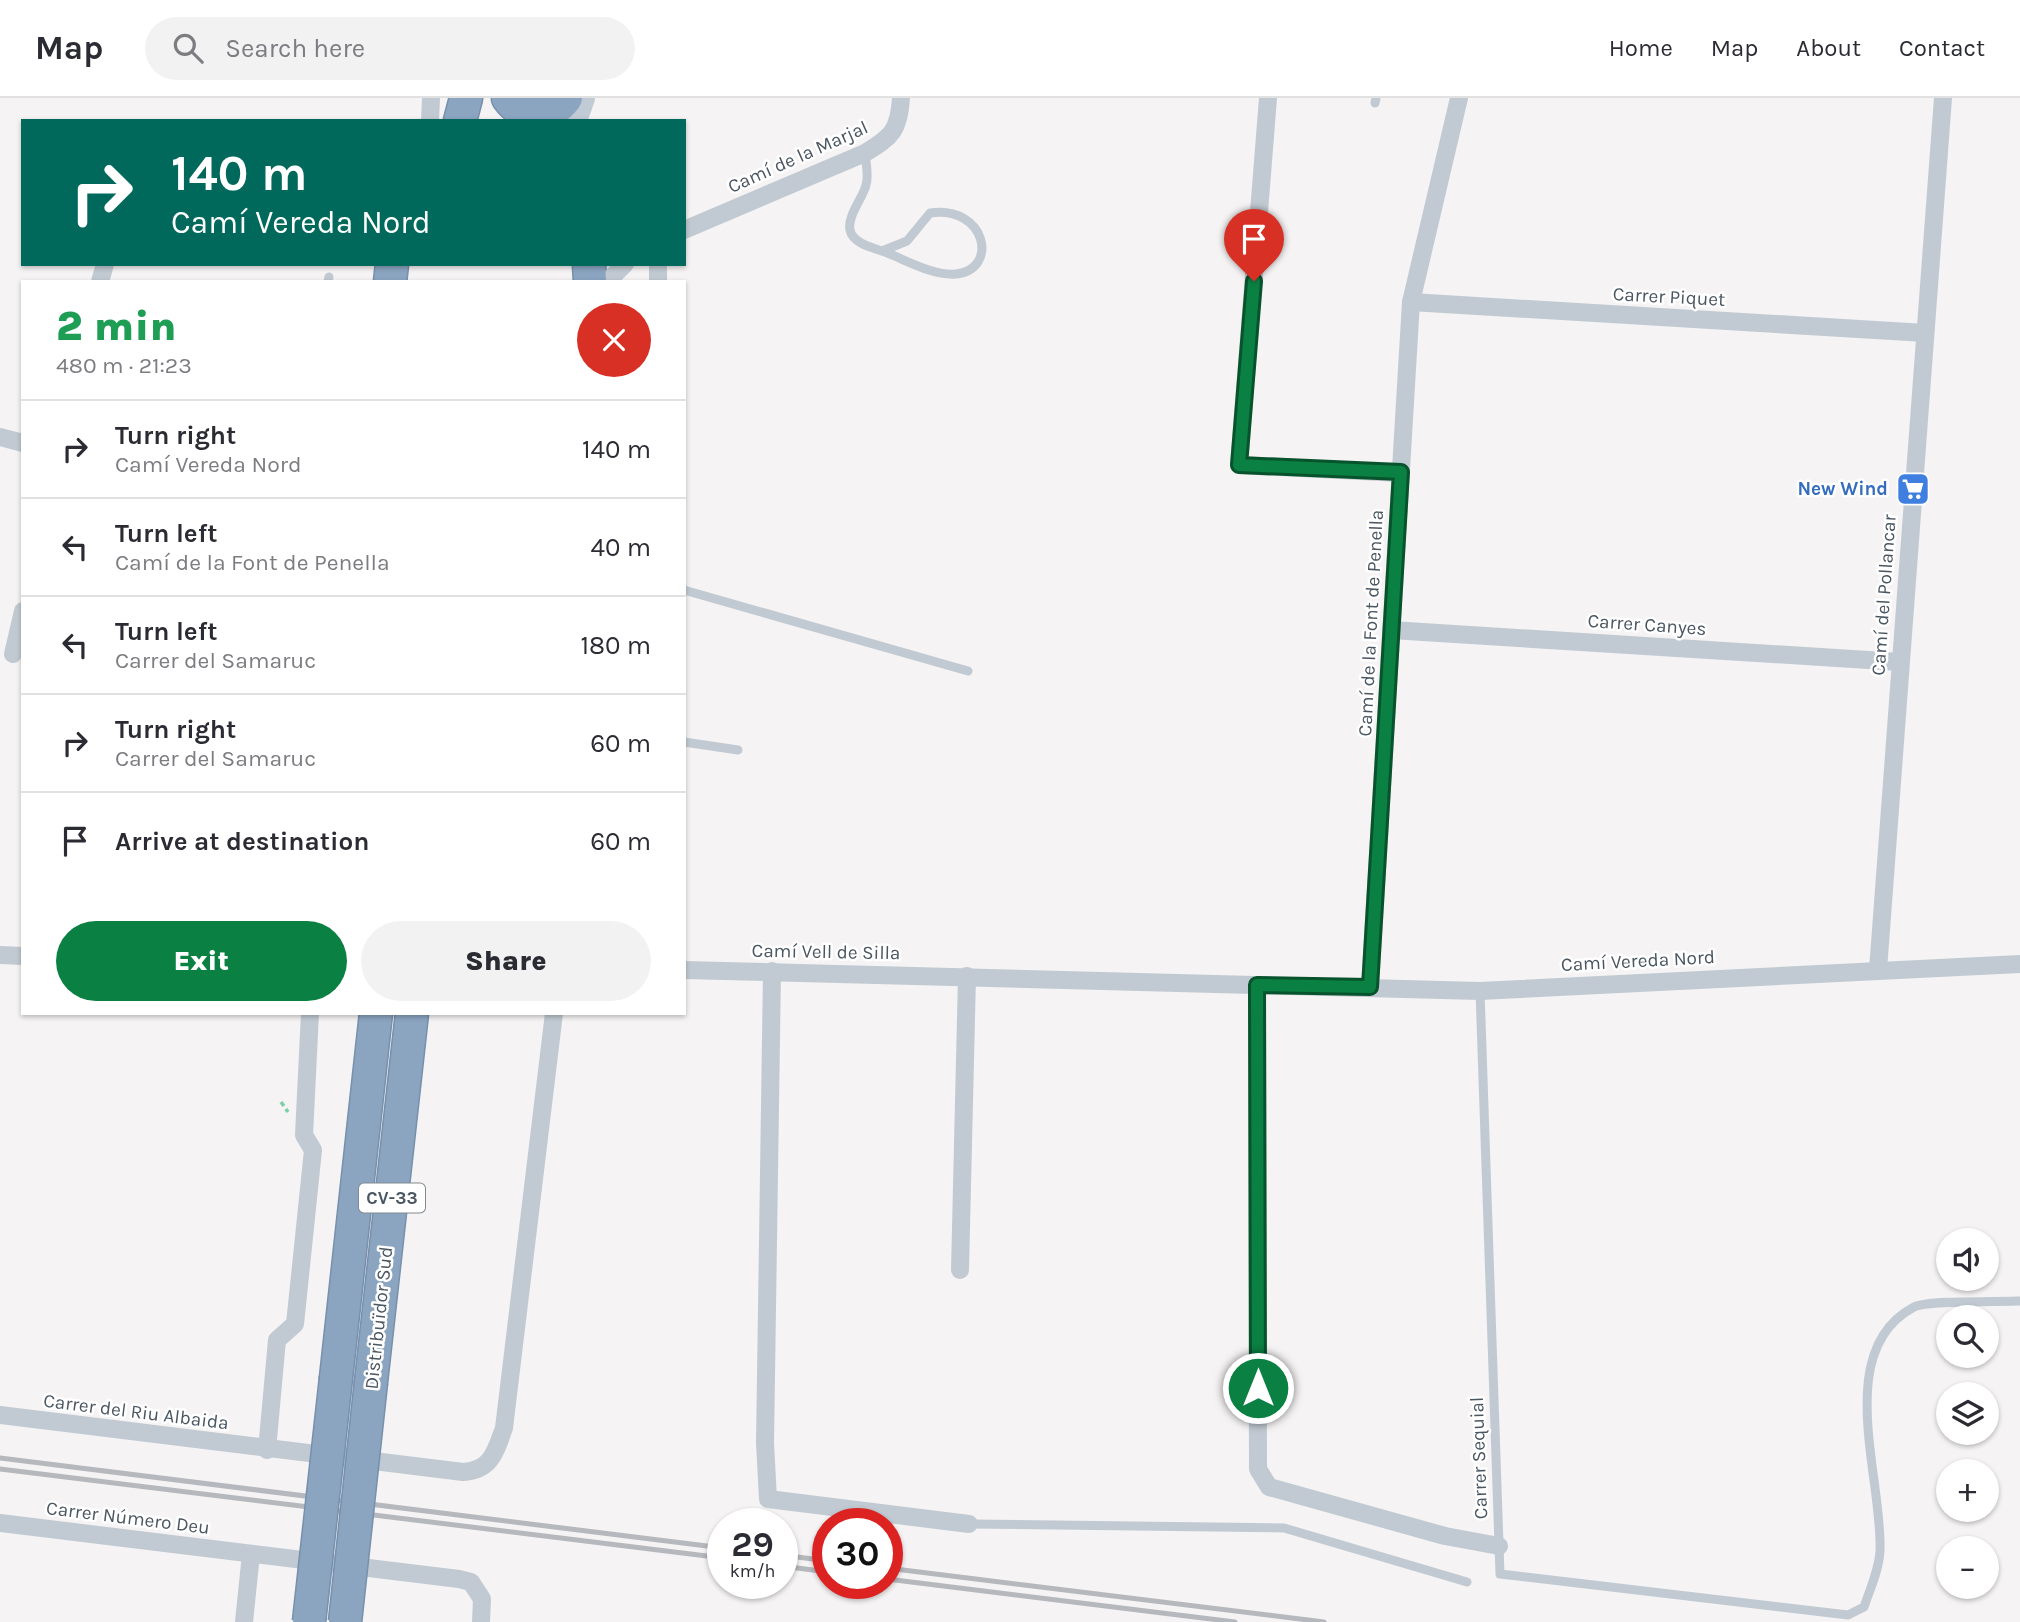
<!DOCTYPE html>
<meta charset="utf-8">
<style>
:root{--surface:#fff;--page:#f2f2f3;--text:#2b2b33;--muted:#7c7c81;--line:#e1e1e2;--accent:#0b8043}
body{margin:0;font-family:Karla,sans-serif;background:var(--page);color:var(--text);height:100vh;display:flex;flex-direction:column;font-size:26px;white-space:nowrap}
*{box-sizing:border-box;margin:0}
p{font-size:23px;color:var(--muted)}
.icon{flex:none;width:38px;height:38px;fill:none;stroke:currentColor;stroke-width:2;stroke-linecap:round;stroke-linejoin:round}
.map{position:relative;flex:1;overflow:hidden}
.drawer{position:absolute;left:21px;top:182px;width:665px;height:735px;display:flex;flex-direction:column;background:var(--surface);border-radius:0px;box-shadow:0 2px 5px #0004}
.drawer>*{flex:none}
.top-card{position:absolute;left:21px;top:21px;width:665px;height:147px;border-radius:0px;box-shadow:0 2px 5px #0004;background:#00695c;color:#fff;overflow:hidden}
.tools{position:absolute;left:1936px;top:1130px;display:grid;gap:14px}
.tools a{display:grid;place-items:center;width:63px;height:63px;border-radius:50%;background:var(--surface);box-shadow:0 2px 5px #0004;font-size:35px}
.speed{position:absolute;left:707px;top:1410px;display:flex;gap:14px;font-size:35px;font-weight:700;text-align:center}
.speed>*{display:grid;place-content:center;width:91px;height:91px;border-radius:50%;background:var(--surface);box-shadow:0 2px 5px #0004;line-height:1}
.speed small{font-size:18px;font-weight:400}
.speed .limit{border:10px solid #d22;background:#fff;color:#111}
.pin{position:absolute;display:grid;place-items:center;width:60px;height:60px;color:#fff;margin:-72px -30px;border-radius:50% 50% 50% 0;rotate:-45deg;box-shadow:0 0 7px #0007}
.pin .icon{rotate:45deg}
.me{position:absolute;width:77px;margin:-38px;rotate:0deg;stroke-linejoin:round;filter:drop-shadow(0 0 5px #0008)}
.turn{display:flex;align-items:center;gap:24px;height:147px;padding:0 35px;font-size:32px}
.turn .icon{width:91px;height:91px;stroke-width:2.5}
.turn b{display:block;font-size:49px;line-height:60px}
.round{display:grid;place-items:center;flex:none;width:74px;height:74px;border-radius:37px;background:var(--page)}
.overview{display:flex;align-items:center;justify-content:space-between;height:119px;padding:0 35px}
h1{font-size:42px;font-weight:800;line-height:52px;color:#1e9e55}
.primary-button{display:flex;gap:14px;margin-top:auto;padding:14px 35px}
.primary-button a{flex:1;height:80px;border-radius:42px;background:var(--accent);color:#fff;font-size:28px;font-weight:800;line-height:80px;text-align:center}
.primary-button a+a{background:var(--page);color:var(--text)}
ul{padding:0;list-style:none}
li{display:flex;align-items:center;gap:21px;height:98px;padding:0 35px;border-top:2px solid var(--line)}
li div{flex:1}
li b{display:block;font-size:26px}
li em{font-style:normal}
header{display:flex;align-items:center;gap:42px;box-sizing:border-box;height:98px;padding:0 35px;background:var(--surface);border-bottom:2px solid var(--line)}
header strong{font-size:33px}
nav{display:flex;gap:38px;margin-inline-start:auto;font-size:24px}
.search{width:490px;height:63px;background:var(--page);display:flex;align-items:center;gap:18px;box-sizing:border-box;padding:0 24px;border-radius:38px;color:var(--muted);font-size:26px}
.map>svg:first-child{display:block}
</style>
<header>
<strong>Map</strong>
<div class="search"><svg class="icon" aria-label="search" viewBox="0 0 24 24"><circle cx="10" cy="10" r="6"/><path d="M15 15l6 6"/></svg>Search here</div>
<nav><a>Home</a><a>Map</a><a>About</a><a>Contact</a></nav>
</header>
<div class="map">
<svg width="2020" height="1524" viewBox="0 0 2020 1524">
<rect width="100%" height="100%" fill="#f5f3f3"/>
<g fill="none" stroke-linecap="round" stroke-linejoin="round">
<defs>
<g id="highway">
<path d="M508,0C524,22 550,21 566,0"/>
<polyline points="460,23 466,0"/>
<polyline points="589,166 590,184"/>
<polyline points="390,184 392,166"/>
<polyline points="336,1280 376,915"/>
<polyline points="371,1284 412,915"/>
</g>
</defs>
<!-- highway casing -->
<use href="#highway" stroke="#7690ad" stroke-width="35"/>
<!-- path -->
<polyline stroke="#7ad0a6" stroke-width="3.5" stroke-dasharray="5 3.5" stroke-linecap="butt" points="281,1004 288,1014"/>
<!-- lane -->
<g stroke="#c1cad2" stroke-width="9">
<polyline points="1375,5 1376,0"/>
<path d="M865,55C866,65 869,78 866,87C863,100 847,118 850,132C853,146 874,150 885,154C906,162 933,178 956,176C999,172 987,107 930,115L907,143L882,153"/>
<polyline points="328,184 329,179"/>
<polyline points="684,492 968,573"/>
<polyline points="684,644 738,652"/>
<path d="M1480,893L1500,1476L1848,1517L1864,1509C1870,1491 1879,1472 1880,1453C1883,1380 1832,1252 1914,1209C1927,1202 2000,1204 2020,1203"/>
<polyline points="969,1426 1284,1430 1467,1484"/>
</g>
<!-- street -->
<g stroke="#c1cad2" stroke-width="18">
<polyline points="1268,0 1239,367 1401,375"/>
<polyline points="430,23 431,0"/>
<path d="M684,132L865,55C892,39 899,32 901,0"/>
<polyline points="100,184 105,166"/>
<polyline points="607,184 625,166"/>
<polyline points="658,184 658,166"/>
<polyline points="1411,204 1925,235"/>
<polyline points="0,339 23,345"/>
<polyline points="1391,532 1900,564"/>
<polyline points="13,556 23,513"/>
<polyline points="0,857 23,858"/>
<polyline points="684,872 1480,893 2020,866"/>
<polyline points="1878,872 1943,0"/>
<polyline points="772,873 765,1345 768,1401 969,1426"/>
<polyline points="1257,888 1258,1371 1269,1389 1445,1438 1499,1448"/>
<polyline points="1370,889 1411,204 1459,0"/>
<polyline points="960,1172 967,878"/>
<path d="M0,1317L463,1374C491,1372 495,1355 504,1330L554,915"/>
<polyline points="267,1352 277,1242 295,1226 313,1052 304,1037 310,915"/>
<polyline points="0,1425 459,1481 471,1484 482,1501 481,1524"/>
<polyline points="244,1524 251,1456"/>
</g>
<!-- secondary -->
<polyline stroke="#c1cbd6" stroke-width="24" points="575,23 583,0"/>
<!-- highway -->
<use href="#highway" stroke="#8ba5c1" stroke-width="32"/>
<!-- rail -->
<g stroke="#b5b8bd" stroke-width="5">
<polyline points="0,1360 723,1450"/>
<polyline points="0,1371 723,1460"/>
<polyline points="782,1457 828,1463"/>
<polyline points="782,1468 828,1474"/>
<polyline points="887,1470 1324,1524"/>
<polyline points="887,1481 1235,1524"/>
</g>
<defs>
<g id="highway-bridge">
<polyline points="309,1524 336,1280"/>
<polyline points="345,1524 371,1284"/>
</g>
</defs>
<!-- highway-bridge casing -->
<use href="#highway-bridge" stroke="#7690ad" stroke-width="35" stroke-linecap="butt"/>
<!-- highway-bridge -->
<use href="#highway-bridge" stroke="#8ba5c1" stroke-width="32"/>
</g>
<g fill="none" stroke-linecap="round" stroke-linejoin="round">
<defs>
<polyline id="route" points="1254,183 1239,367 1401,374 1370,889 1257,887 1258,1290"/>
</defs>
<!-- route casing -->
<use href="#route" stroke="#07532c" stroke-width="18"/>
<!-- route -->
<use href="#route" stroke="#0b8043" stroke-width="12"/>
</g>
<!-- icons -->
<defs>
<symbol id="supermarket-square" viewBox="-11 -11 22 22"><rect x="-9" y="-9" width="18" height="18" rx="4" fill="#3f7fe0" stroke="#fff"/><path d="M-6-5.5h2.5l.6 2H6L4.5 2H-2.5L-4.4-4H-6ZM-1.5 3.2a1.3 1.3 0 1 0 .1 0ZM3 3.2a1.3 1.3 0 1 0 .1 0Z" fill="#fff"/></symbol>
</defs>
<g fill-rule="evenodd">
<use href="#supermarket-square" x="1894" y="372" width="38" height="38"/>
</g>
<g text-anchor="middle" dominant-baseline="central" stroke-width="5" stroke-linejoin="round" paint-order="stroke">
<!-- shield labels -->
<rect fill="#fff" stroke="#808990" stroke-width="2" x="359" y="1085.5" width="66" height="29" rx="5"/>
<g font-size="18" font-weight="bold" fill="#4a5661">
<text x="392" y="1100">CV-33</text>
</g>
<!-- street labels -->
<g font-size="19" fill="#4a5661" stroke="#fff">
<text transform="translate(798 59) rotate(-24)">Camí de la Marjal</text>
<text transform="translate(1669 199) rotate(3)">Carrer Piquet</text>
<text transform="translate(1884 497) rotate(-86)">Camí del Pollancar</text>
<text transform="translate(1371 525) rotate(-87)">Camí de la Font de Penella</text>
<text transform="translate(1647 527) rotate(4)">Carrer Canyes</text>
<text transform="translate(826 854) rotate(1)">Camí Vell de Silla</text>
<text transform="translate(1638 863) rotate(-3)">Camí Vereda Nord</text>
<text transform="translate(379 1220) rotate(-84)">Distribuïdor Sud</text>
<text transform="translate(136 1314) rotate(7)">Carrer del Riu Albaida</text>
<text transform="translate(1479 1360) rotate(-92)">Carrer Sequial</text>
<text transform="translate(128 1420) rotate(7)">Carrer Número Deu</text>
</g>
<!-- shop labels -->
<g font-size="19" font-weight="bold" fill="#366cbe" stroke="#fff" text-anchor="end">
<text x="1888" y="391">New Wind</text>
</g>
</g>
</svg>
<div class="tools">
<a><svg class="icon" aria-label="sound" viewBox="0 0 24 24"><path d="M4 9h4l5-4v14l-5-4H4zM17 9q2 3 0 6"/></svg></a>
<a><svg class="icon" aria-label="search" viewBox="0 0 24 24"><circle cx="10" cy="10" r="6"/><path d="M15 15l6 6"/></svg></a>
<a><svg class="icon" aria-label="layers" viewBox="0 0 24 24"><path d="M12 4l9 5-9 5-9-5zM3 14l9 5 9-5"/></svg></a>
<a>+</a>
<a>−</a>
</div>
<div class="speed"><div>29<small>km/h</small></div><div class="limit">30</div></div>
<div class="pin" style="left:1254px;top:183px;background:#d93025"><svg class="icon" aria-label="arrive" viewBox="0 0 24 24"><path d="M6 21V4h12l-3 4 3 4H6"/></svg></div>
<svg class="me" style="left:1258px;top:1290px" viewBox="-20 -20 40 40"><circle r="17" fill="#0b8043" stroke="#fff" stroke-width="3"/><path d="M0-11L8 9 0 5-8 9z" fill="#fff"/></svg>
<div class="top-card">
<div class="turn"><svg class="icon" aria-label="right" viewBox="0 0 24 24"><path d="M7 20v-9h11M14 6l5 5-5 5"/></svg><div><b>140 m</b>Camí Vereda Nord</div></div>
</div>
<section class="drawer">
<div class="overview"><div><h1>2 min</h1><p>480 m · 21:23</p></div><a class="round" style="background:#d93025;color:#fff"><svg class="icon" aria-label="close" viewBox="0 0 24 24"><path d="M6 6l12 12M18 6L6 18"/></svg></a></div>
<ul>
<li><svg class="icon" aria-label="right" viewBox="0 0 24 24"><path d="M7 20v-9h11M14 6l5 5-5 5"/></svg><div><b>Turn right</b><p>Camí Vereda Nord</p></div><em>140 m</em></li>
<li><svg class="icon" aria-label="left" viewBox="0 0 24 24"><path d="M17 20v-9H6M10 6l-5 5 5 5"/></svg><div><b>Turn left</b><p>Camí de la Font de Penella</p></div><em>40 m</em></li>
<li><svg class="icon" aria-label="left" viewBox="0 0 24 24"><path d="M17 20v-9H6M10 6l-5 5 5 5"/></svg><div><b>Turn left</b><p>Carrer del Samaruc</p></div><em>180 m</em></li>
<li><svg class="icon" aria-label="right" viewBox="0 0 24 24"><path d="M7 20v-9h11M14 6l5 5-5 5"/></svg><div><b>Turn right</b><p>Carrer del Samaruc</p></div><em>60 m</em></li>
<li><svg class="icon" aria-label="arrive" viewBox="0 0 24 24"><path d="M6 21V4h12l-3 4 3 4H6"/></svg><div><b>Arrive at destination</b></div><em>60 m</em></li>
</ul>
<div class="primary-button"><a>Exit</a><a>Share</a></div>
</section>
</div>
